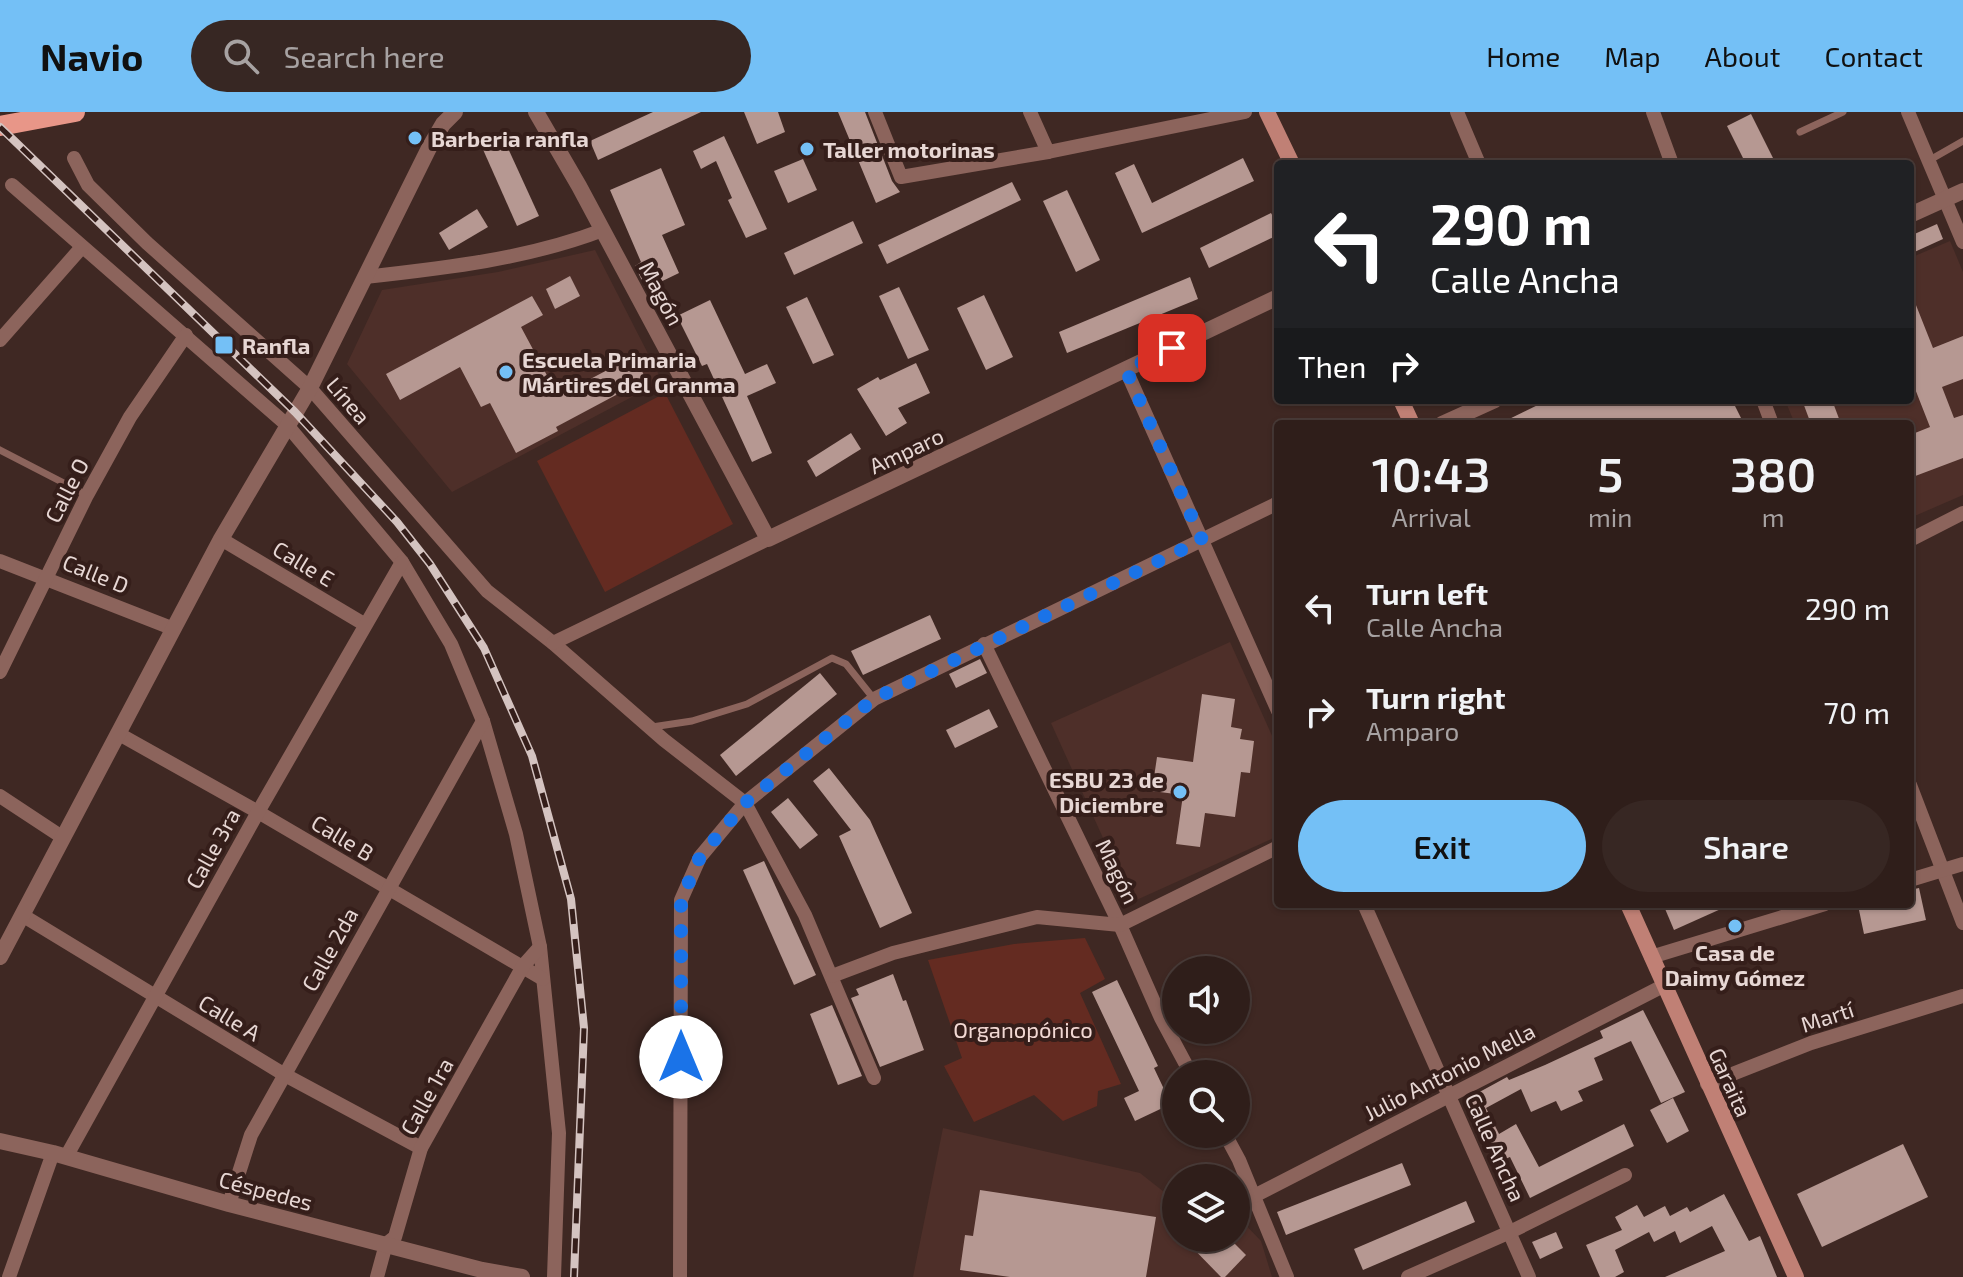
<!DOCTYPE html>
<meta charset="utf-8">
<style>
:root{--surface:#2f1e1a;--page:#372723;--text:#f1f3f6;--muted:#a7a2a2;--line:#4a3c39;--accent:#74c0f6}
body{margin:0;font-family:"Exo 2",sans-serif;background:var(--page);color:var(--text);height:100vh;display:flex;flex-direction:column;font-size:30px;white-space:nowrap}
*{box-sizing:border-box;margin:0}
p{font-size:26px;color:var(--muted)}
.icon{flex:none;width:44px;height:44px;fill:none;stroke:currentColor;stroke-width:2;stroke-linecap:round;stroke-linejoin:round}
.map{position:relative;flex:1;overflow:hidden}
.drawer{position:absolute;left:1274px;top:308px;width:640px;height:488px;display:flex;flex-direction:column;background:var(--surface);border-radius:8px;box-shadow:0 2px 6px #0004,0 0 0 2px var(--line)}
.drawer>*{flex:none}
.top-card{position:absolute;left:1274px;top:48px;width:640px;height:244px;border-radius:8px;box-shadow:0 2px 6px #0004,0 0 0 2px var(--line);background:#202124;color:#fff;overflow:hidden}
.fabs{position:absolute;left:1162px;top:844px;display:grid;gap:16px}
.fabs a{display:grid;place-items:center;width:88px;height:88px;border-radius:50%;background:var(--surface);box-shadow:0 2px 6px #0004,0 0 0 2px var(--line);font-size:40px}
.pin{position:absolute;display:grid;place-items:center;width:68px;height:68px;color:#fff;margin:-34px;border-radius:16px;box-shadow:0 4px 12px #0006}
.me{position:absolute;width:88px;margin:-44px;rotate:0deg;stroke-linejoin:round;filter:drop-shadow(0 0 6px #0008)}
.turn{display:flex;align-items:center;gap:28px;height:168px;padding:0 24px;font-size:36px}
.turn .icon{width:104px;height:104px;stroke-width:2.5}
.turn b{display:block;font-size:56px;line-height:68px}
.then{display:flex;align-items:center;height:76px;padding:0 24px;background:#0003;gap:16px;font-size:30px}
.eta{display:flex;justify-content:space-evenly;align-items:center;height:136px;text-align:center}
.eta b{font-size:48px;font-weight:600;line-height:56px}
.cta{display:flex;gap:16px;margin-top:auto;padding:16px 24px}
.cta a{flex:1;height:92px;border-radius:48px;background:var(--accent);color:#111;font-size:32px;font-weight:600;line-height:92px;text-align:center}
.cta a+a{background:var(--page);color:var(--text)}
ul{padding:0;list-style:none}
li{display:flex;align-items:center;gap:24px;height:104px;padding:0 24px}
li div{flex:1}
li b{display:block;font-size:30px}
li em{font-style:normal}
header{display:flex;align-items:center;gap:48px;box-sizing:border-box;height:112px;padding:0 40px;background:var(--accent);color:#111}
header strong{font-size:38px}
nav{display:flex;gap:44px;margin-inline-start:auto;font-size:28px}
.search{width:560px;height:72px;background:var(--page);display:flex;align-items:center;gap:20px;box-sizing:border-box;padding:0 28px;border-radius:44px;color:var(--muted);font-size:30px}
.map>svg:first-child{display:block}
</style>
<header>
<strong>Navio</strong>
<div class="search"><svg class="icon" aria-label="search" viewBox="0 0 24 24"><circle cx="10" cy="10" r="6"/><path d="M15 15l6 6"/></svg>Search here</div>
<nav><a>Home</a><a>Map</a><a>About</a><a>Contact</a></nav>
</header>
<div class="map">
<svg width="1963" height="1165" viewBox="0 0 1963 1165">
<rect width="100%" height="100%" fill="#3f2823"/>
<!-- built -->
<g fill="#4e2f29">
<polygon points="1950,129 1963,160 1963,383 1910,406 1910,312 1795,312 1785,288 1910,288 1910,146"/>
<polygon points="595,138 662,269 452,380 347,252 382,178 498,160"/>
<polygon points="1230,530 1278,637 1278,724 1132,790 1051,611"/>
<polygon points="943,1016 1140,1061 1164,1080 1176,1076 1176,1126 1236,1126 1236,1103 1261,1129 1272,1165 913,1165"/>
</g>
<!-- green -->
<g fill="#642b21">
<polygon points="665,281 733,412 605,480 537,349"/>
<polygon points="1085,826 1105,867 1080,881 1121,972 1098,979 1097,994 1063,1009 1034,983 974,1010 944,954 962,946 928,848 1014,832"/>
</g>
<!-- building -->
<g fill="#b69892">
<polygon points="653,0 701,0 598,48 590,29"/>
<polygon points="744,0 778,0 785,20 757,32"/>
<polygon points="838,0 865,0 892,69 900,80 876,91"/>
<polygon points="1751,2 1776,52 1746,52 1727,14"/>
<polygon points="502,23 539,104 517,114 481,33"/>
<polygon points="724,24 767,117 746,126 728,88 732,86 716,49 701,57 693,39"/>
<polygon points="1243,46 1254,69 1142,121 1115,61 1134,52 1152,91"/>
<polygon points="803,47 817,78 788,91 774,59"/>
<polygon points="661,56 685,113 662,123 679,161 646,177 635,154 641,150 610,78"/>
<polygon points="1012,70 1021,88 887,152 878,133"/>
<polygon points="1067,78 1100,148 1076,160 1043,89"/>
<polygon points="477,97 488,115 449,138 439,121"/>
<polygon points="1271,101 1278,114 1278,123 1209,156 1200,136"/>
<polygon points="853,109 863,131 794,163 784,141"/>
<polygon points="1937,112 1943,127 1910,142 1910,124"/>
<polygon points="570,164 580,184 555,197 546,177"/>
<polygon points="1190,165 1198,187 1067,241 1059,220"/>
<polygon points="899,175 929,238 908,247 879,184"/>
<polygon points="1910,178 1933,236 1963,224 1963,267 1942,275 1954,306 1963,303 1963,346 1910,366 1910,323 1930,315 1910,264"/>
<polygon points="984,183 1013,245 986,258 957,196"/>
<polygon points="532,184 543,203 521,215 558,284 634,244 646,267 556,315 558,319 516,341 490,291 481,295 460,255 400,288 386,262"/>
<polygon points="807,185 834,243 813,252 786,195"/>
<polygon points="710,188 745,262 767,252 776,271 747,284 772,341 752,350 707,252 702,254 677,204"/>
<polygon points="916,251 930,281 898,296 907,311 886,324 857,277 878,265 880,268"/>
<polygon points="1548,288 1732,288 1744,312 1499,312"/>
<polygon points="1802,288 1832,288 1841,312 1811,312"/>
<polygon points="851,321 861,337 816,365 807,349"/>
<polygon points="930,503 941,527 863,563 851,539"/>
<polygon points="980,547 987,561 956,576 949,562"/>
<polygon points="820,561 837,582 736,664 720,643"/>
<polygon points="1202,582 1235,587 1231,615 1242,617 1240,627 1254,629 1250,661 1241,660 1235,705 1205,701 1200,735 1176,732 1183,683 1152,679 1157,645 1193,650"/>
<polygon points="989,597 998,615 955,636 946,618"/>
<polygon points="829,656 870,708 912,801 880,816 839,724 851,718 813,669"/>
<polygon points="788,686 818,723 800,737 771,700"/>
<polygon points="764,749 816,863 794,873 743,758"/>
<polygon points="1919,776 1926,808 1864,822 1859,798 1885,792 1910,792 1910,778"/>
<polygon points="1663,792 1732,792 1674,818"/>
<polygon points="893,862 903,889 906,888 924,938 880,955 851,886 859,883 856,877"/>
<polygon points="1117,868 1158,954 1154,956 1171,992 1135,1009 1124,986 1139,979 1092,880"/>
<polygon points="832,893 862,964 838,973 810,902"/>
<polygon points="1643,898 1685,980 1661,991 1631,929 1594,946 1603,968 1578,979 1583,989 1561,999 1556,989 1531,1000 1521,977 1486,996 1499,1022 1516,1012 1539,1055 1624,1012 1634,1034 1530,1086 1510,1045 1495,1051 1463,989 1507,965 1509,968 1545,953 1603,926 1600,919"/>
<polygon points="1673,986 1689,1019 1667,1031 1650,998"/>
<polygon points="1903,1032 1928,1085 1822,1135 1797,1082"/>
<polygon points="1402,1051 1411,1073 1286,1123 1277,1100"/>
<polygon points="980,1078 1156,1105 1146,1165 1010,1165 960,1158 965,1123 973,1124"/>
<polygon points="1724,1082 1749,1129 1760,1124 1777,1165 1665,1165 1725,1139 1712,1114 1680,1131 1675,1119 1654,1130 1649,1120 1615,1138 1624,1160 1615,1165 1600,1165 1586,1133 1622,1118 1615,1105 1637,1093 1644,1105 1665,1094 1670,1104 1687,1095 1690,1100"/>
<polygon points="1466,1089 1475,1110 1363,1158 1354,1137"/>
<polygon points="1556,1120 1563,1136 1540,1147 1532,1130"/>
<polygon points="1183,1126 1229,1126 1246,1143 1225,1165 1221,1165"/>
</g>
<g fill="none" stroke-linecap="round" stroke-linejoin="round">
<!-- service -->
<g stroke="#8c645c" stroke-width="7">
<polyline points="1800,20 1843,0"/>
<polyline points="1928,49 1963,29"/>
<polyline points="0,338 87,383"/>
<polyline points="652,615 692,609 747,592 832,546 846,552 874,587"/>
</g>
<!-- minor -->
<g stroke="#8c645c" stroke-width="14">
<polyline points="875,0 901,65 1048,40 1245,0"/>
<polyline points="1030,0 1048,40"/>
<polyline points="1457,0 1479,52"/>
<polyline points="1653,0 1672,52"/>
<polyline points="1908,0 1963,130"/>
<polyline points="74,46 88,73 147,131 310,276 487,479 553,531 664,628 745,691 805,803 874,966"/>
<polyline points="12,73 287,313 402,450 451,532 483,609 516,722 540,835 559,1021 554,1165"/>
<path d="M365,165C446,156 527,147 603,118"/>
<polyline points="0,228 82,135"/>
<polyline points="1126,258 1278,599"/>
<polyline points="1763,288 1772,312"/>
<polyline points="221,427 364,512"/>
<polyline points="1910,428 1963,401"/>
<polyline points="0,449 174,517"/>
<polyline points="553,531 768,427"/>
<polyline points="984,532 1120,813 1161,906 1191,962"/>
<polyline points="0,560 87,383 130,305 186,223"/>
<polyline points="119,622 258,700 543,867"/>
<polyline points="1910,673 1963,811"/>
<polyline points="0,684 62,725"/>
<polyline points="1910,768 1963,752"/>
<polyline points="1364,792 1529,1165"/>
<polyline points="22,803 285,963 421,1036"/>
<polyline points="1651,845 1825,792"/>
<polyline points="832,864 893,841 1037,805 1120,813 1278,735"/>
<polyline points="1707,972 1811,931 1963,884"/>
<polyline points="1225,1022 1239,1048 1287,1165"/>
<polyline points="66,1045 258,700 402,450"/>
<polyline points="1254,1084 1663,874"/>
<polyline points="229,1092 251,1023 483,609"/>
<polyline points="9,1165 53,1041"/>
<polyline points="377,1165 386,1132 395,1125 421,1036 523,854 540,835"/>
<polyline points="680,1165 681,788 700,745 745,691 874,587 1278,391"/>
<polyline points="1408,1165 1510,1120 1625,1063"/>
</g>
<!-- tertiary -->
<g stroke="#8c645c" stroke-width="16">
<polyline points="536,0 579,74 768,427 1278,185"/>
<polyline points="1910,103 1963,79"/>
<polyline points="1442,312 1495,288"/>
<polyline points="0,845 221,427 310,276 429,36 443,12 455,0"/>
<polyline points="0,1029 53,1041 229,1092 482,1158 522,1165"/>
</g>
<!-- secondary -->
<g stroke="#c08075" stroke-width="16">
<polyline points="1267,0 1292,52"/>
<polyline points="1401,288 1412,312"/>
<polyline points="1628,792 1796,1165"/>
</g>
<!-- primary -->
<polyline stroke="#e89688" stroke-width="20" points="0,14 75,0"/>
<defs>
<polyline id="rail" points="0,15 295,300 397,410 430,452 484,536 532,644 571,787 584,916 574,1165"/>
</defs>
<!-- rail casing -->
<use href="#rail" stroke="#d4c3c0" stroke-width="8"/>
<!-- rail -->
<use href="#rail" stroke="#351e1a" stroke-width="5" stroke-dasharray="15" stroke-linecap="butt"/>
</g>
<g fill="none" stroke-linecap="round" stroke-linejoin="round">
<!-- route -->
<polyline stroke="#1a73e8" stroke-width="14" stroke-dasharray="0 25.2" points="681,945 681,788 700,745 745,691 874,587 1202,428 1126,258 1172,236"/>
</g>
<!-- markers -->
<g fill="#74c0f6" stroke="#351e1a" stroke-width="3">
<circle cx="415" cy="26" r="8"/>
<circle cx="807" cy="37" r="8"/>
<rect x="214" y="223" width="20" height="20" rx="4"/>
<circle cx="506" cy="260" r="8"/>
<circle cx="1180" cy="680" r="8"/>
<circle cx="1735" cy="814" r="8"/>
</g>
<g text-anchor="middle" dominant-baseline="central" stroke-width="8" stroke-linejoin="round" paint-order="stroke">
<!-- poi labels -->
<g font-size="22" font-weight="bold" fill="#e7d7d4" stroke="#351e1a" text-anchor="start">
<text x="431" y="26">Barberia ranfla</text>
<text x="823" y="37">Taller motorinas</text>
<text x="242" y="233">Ranfla</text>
<text x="522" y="247">Escuela Primaria<tspan x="522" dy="25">Mártires del Granma</tspan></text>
<text x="1164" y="667" text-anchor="end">ESBU 23 de<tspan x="1164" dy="25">Diciembre</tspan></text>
<text x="1735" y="840" text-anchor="middle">Casa de<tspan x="1735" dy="25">Daimy Gómez</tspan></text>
</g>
<!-- street labels -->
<g font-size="22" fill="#e7d7d4" stroke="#351e1a">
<text transform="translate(662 181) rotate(62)">Magón</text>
<text transform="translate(349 288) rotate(49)">Línea</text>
<text transform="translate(906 338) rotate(-25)">Amparo</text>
<text transform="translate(66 378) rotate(-63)">Calle O</text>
<text transform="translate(304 451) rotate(31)">Calle E</text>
<text transform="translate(96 461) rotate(22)">Calle D</text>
<text transform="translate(343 725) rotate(31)">Calle B</text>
<text transform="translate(212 736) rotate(-61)">Calle 3ra</text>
<text transform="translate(1118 759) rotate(64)">Magón</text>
<text transform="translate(329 837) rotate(-61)">Calle 2da</text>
<text transform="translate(1827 904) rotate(-18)">Martí</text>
<text transform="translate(230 905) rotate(31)">Calle A</text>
<text transform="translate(1449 959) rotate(-27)">Julio Antonio Mella</text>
<text transform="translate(1731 970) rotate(66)">Garaita</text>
<text transform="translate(426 984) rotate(-61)">Calle 1ra</text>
<text transform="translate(1496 1035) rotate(66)">Calle Ancha</text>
<text transform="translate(266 1078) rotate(15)">Céspedes</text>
</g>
<!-- park labels -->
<g font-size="22" fill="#f2d8d3" stroke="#351e1a">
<text x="1023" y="917">Organopónico</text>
</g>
</g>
</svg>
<div class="fabs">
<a><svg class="icon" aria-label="sound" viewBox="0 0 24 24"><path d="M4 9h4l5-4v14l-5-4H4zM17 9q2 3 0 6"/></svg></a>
<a><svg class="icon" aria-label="search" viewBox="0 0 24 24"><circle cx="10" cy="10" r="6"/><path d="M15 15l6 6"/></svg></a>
<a><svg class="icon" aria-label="layers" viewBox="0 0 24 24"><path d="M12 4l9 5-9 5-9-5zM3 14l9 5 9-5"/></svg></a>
</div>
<div class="pin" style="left:1172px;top:236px;background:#d93025"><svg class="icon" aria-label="arrive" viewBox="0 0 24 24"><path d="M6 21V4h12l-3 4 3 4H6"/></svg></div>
<svg class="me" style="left:681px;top:945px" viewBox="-20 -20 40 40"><circle r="19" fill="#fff"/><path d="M0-13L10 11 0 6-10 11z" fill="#1a73e8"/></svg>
<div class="top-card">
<div class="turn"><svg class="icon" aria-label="left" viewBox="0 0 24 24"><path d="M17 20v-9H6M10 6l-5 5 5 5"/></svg><div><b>290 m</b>Calle Ancha</div></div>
<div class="then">Then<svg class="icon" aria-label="right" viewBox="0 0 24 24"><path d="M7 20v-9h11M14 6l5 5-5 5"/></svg></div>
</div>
<section class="drawer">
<div class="eta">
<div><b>10:43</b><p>Arrival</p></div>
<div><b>5</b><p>min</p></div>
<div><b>380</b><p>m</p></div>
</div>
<ul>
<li><svg class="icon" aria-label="left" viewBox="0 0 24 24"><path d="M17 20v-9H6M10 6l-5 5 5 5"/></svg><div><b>Turn left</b><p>Calle Ancha</p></div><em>290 m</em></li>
<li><svg class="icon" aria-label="right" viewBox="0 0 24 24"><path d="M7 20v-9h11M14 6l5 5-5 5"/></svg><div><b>Turn right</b><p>Amparo</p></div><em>70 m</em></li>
</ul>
<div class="cta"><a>Exit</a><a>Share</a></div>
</section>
</div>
